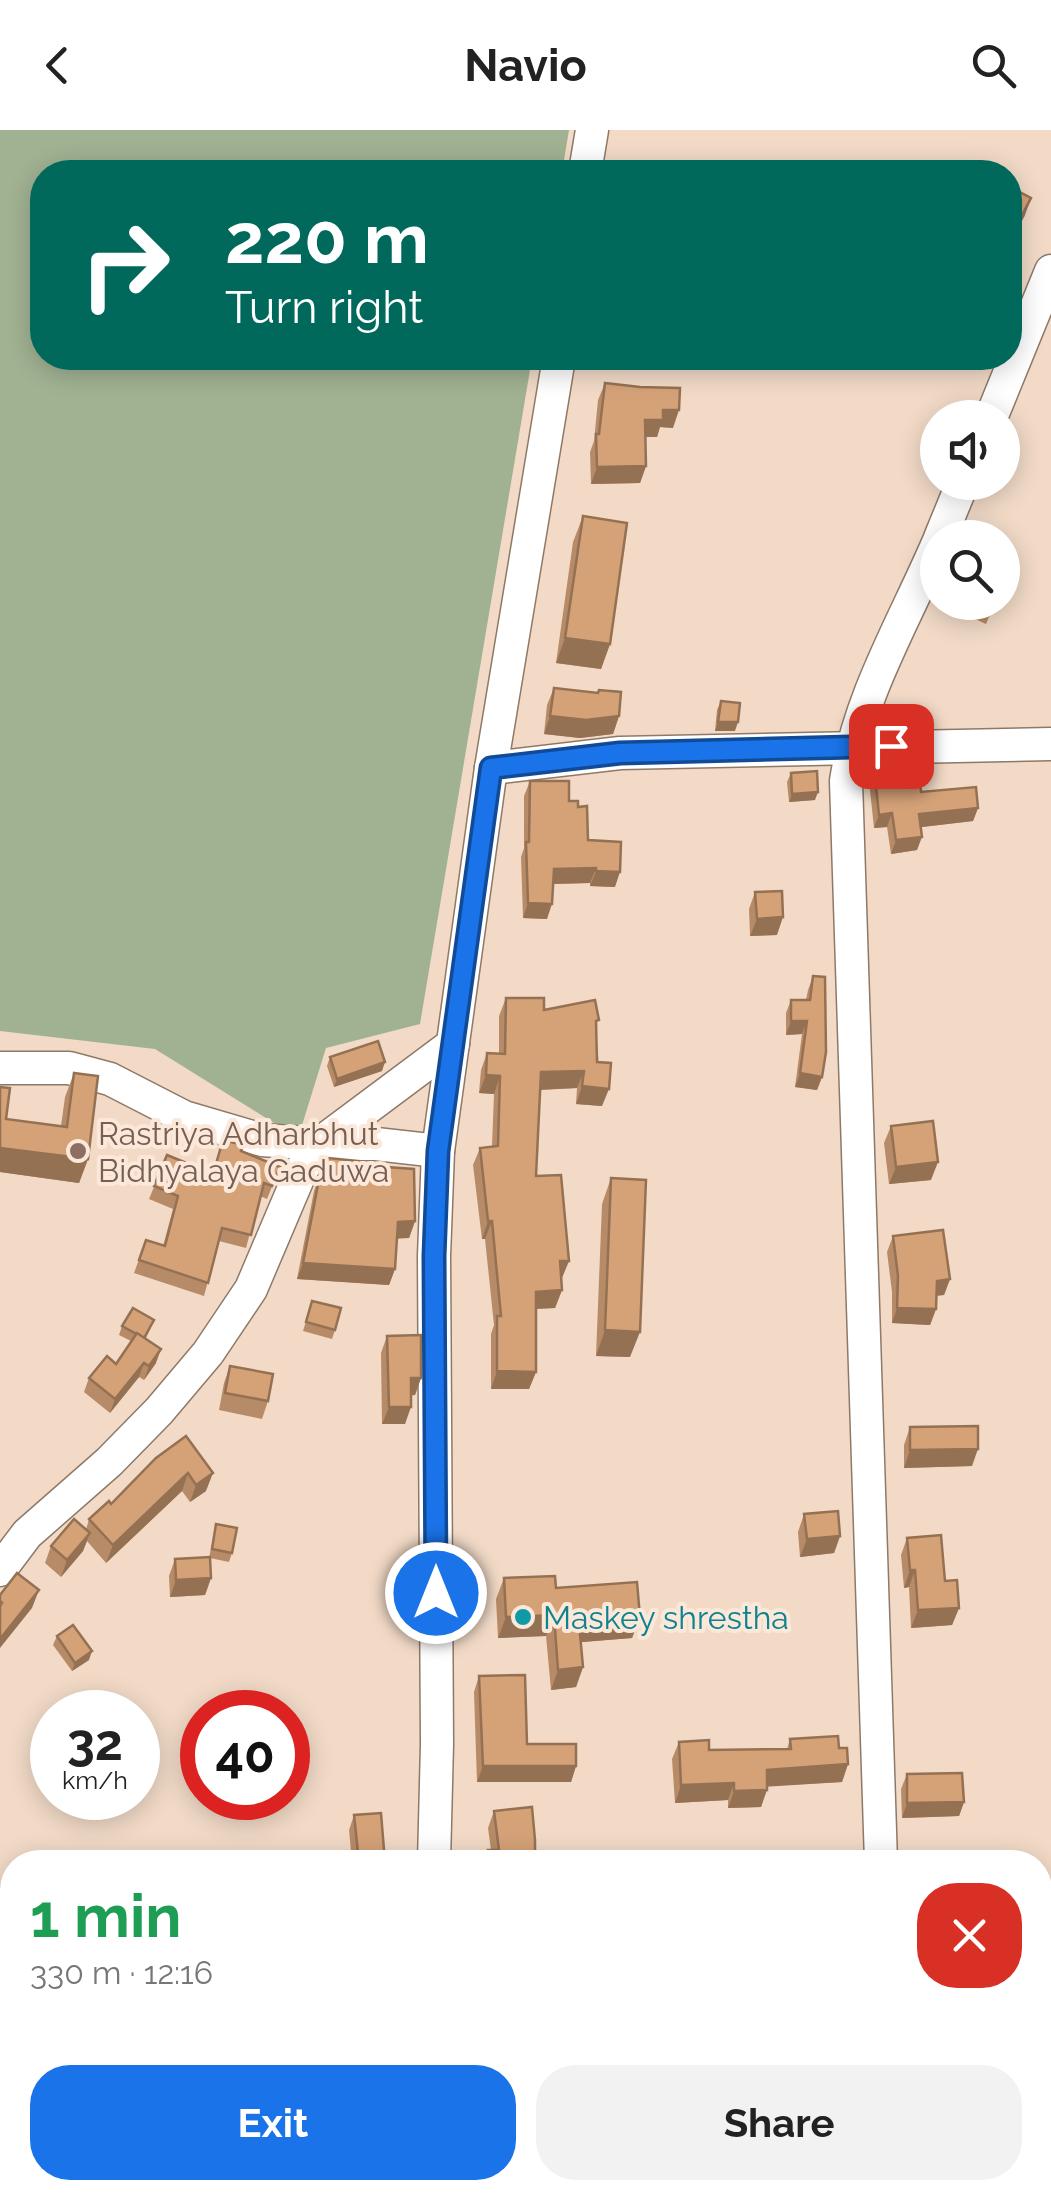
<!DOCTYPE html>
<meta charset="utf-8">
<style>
:root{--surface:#fff;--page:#f2f2f2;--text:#222;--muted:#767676;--accent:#1a73e8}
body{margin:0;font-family:Raleway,sans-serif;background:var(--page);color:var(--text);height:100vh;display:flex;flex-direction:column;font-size:38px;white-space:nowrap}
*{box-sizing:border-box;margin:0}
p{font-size:32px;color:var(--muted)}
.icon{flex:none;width:55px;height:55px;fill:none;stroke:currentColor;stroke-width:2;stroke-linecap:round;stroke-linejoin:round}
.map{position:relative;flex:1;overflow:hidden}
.panel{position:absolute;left:0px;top:1720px;width:1052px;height:350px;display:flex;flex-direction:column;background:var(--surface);border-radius:40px 40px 0 0;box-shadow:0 5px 25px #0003}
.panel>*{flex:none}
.top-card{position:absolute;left:30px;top:30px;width:992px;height:210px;border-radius:40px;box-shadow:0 5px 25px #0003;background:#00695c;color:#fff;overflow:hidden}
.buttons{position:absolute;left:920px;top:270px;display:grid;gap:20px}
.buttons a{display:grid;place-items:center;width:100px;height:100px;border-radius:50%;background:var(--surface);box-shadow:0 5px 25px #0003;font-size:50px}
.speed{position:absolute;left:30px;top:1560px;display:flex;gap:20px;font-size:50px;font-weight:700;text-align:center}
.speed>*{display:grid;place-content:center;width:130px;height:130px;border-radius:50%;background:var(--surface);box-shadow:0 5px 25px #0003;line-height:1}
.speed small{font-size:25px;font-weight:400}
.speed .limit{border:15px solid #d22;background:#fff;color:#111}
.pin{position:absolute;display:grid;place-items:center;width:85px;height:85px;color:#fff;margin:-42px;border-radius:20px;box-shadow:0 5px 15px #0006}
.me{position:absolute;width:110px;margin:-55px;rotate:0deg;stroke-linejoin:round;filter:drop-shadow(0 0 8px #0008)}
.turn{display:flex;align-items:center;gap:35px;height:210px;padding:0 30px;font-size:45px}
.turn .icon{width:130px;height:130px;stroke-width:2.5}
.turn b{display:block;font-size:70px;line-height:85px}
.round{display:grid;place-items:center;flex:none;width:105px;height:105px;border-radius:40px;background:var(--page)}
.headline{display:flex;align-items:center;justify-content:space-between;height:170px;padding:0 30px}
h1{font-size:60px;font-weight:700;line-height:75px;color:#1e9e55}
.button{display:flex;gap:20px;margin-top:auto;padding:20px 30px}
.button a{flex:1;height:115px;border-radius:40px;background:var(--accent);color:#fff;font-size:40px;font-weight:700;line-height:115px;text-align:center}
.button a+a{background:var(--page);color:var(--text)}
header{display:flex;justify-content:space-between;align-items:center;height:130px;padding:0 30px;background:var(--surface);font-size:45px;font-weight:700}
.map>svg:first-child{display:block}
</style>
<header><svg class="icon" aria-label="back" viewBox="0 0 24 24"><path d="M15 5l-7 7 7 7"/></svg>Navio<svg class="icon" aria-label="search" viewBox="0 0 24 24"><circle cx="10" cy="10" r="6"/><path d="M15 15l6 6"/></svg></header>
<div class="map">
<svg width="1051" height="2070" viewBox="0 0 1051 2070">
<rect width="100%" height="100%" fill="#f2dac7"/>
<!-- green -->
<polygon fill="#a1b292" points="0,0 569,0 562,42 42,42 42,228 532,228 420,894 326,918 298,1008 155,919 0,901"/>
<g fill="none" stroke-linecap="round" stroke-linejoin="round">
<defs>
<g id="minor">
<polyline points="585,42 592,0"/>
<polyline points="991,288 1051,141"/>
<polyline points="940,408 963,352"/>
<polyline points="491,638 620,623 1051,614"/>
<polyline points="0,938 69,938 110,949 184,987 262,1010 319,1014 376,1014 438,1021"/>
<polyline points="0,1440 27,1404 109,1332 159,1281 208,1223 251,1159 302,1039 319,1014 453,914"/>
<polyline points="434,1732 437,1614 434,1126 438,1021 491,638 559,228"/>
<path d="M881,1732L846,651C859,566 904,492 938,413"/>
<polyline points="1040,1936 1051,1936"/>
<polyline points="888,2058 889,2070"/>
<polyline points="428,2070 428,2058"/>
</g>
</defs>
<!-- minor casing -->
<use href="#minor" stroke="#8e7968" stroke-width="35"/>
<!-- minor -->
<use href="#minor" stroke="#fff" stroke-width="32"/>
</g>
<!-- wall -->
<g fill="#b78b67">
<polygon points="1010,57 1025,85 1015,104 1010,102"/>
<polygon points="605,253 640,257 673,298 660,297 657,307 646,307 646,336 640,353 591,354 590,322 594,311 598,270"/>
<polygon points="583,386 610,514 601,539 556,533 573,412"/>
<polygon points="966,472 995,472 986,494 962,483"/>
<polygon points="554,558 598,563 619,586 613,604 580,608 544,604 547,575"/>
<polygon points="721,571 735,601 715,601 717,580"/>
<polygon points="791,643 815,670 789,672 787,652"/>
<polygon points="875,647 921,662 978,678 973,691 921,697 917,720 891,724 887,697 874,698 870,660"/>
<polygon points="530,651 578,677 588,710 615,757 590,756 590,753 553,754 547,789 523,788 521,727 524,718 524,666"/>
<polygon points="755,762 777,805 750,806 749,779"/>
<polygon points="813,846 822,947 817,960 795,957 802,904 786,905 786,883 791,870 806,870 808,860"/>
<polygon points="506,868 596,899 602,976 576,974 577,958 540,960 536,1046 569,1131 561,1148 562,1160 555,1178 536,1179 536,1242 529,1259 491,1259 491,1204 494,1195 485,1109 482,1109 473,1035 480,1018 492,1016 494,964 479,963 481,940 487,923 499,924 499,886"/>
<polygon points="330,927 382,941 334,957 327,936"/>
<polygon points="74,943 88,1029 79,1053 0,1042 0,957 6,989 61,996 65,967"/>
<polygon points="891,996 931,1050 889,1054 884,1013"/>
<polygon points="223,1010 241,1021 280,1037 267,1069 260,1066 246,1118 219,1111 204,1166 134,1143 146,1110 163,1116 173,1079 149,1069 167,1025 213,1044"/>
<polygon points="358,1035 415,1091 409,1108 397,1108 395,1139 389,1155 297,1149 314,1061 320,1044"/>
<polygon points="611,1048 630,1227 596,1226 602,1074"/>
<polygon points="893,1106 950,1149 944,1165 936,1166 936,1179 930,1195 892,1193 892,1162 887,1122"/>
<polygon points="312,1171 335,1200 332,1209 303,1201"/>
<polygon points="154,1190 146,1208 156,1233 144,1250 139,1247 110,1283 84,1262 89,1248 116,1234 131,1211 119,1205 122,1196"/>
<polygon points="387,1206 421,1248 415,1265 411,1265 405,1294 382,1294 381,1223"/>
<polygon points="230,1236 268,1271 262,1289 219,1280 224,1253"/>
<polygon points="910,1297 972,1336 904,1338 904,1315"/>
<polygon points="186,1306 206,1361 190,1372 182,1361 106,1433 87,1411 83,1421 61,1447 45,1433 51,1416 86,1400 89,1389 111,1374"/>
<polygon points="804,1384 840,1406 834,1423 800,1427 798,1402"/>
<polygon points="216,1394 232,1423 229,1432 210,1428 211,1448 205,1465 170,1467 169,1446 175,1429 209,1428"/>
<polygon points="907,1408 945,1451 959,1478 952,1495 911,1498 909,1457 904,1458 901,1425"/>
<polygon points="504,1448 556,1458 640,1487 632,1508 581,1512 583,1537 576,1557 551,1560 546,1506 498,1508 496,1469"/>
<polygon points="57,1506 89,1530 72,1541 53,1515"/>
<polygon points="479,1546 527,1614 576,1636 571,1652 477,1652 474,1562"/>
<polygon points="790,1609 839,1618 848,1634 842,1652 767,1656 761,1677 728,1678 728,1670 675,1673 672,1629 679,1612 709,1620 787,1619"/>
<polygon points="907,1644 964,1672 959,1686 902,1688 901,1659"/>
<polygon points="494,1681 535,1732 484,1732 488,1720 491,1720 488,1698"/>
<polygon points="354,1685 385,1732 352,1732 349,1700"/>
<polygon points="248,2058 277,2058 275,2070 251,2070"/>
<polygon points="360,2058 395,2058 391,2070 358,2070"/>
<polygon points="989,2058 1018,2058 1019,2070 990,2070"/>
</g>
<!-- shaded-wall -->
<g fill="#957154">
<polygon points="1031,68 1025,85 1015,104 1021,87"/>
<polygon points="663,280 679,280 673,298 660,297 657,307 639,307 645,290"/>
<polygon points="646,336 640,353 591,354 597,337"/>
<polygon points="565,508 610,514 601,539 556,533"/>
<polygon points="550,586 619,586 613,604 580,608 544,604"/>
<polygon points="718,592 738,592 735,601 715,601"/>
<polygon points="818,662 815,670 789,672 792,664"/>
<polygon points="978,678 973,691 914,698 919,684"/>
<polygon points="892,683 887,697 874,698 879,685"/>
<polygon points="922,707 917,720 891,724 896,710"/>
<polygon points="596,738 590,753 549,754 554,739"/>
<polygon points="596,741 620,742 615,757 590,756"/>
<polygon points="528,773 552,774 547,789 523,788"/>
<polygon points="783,787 777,805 750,806 757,789"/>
<polygon points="791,891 807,891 802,904 786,905"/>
<polygon points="385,932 382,941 334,957 337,949"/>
<polygon points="584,941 577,958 534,960 541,942"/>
<polygon points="800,943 822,947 817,960 795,957"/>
<polygon points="486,945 500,946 494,964 479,963"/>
<polygon points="582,956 609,959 602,976 576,974"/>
<polygon points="0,1018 88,1029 79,1053 0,1042"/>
<polygon points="938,1032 931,1050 889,1054 896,1037"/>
<polygon points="415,1091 409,1108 392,1109 398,1092"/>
<polygon points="488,1091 492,1091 485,1109 482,1109"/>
<polygon points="560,1131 569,1131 562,1148 554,1149"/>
<polygon points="303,1133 395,1139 389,1155 297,1149"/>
<polygon points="950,1149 944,1165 931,1166 937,1151"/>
<polygon points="562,1160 555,1178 530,1179 536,1162"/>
<polygon points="897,1178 936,1179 930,1195 892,1193"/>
<polygon points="605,1200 640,1202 630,1227 596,1226"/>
<polygon points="161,1219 156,1233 144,1250 149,1236"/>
<polygon points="144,1233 139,1247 110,1283 115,1269"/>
<polygon points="497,1241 536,1242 529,1259 491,1259"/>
<polygon points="411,1248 421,1248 415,1265 405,1266"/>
<polygon points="389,1277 411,1277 405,1294 382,1294"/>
<polygon points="978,1319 972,1336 904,1338 910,1320"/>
<polygon points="188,1343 182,1361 106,1433 113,1415"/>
<polygon points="213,1343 206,1361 190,1372 196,1355"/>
<polygon points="90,1403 83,1421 61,1447 67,1430"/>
<polygon points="840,1406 834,1423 800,1427 807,1409"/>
<polygon points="910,1440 915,1440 909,1457 904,1458"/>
<polygon points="211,1448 205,1465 170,1467 176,1450"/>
<polygon points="39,1460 32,1478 0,1518 0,1509"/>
<polygon points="959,1478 952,1495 911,1498 918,1480"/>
<polygon points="554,1485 546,1506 498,1508 506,1487"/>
<polygon points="640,1487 632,1508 571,1513 579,1493"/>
<polygon points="92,1521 89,1530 72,1541 75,1533"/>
<polygon points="583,1537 576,1557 551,1560 558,1540"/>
<polygon points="848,1634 842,1652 760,1657 767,1640"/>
<polygon points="483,1636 576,1636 571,1652 477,1652"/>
<polygon points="734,1653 728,1670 675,1673 681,1655"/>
<polygon points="767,1660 761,1677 728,1678 734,1661"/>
<polygon points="964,1672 959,1686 902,1688 907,1673"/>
<polygon points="912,2058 944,2058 911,2060"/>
<polygon points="278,2062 275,2070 254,2070 255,2067"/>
</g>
<!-- building -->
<g fill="#d5a278" stroke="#957154" stroke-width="2.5">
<polygon points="1010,57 1031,68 1021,87 1010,81"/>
<polygon points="605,253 640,257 680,258 679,280 663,280 663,290 645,290 646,336 597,337 596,304 599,304"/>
<polygon points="583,386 627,393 610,514 565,508"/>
<polygon points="966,472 995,472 989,485 965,475"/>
<polygon points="554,558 598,563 599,560 621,562 619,586 586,590 550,586"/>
<polygon points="721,571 740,573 738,592 718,592"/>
<polygon points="817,641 818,662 792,664 791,643"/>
<polygon points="919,642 921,662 976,657 978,678 919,684 922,707 896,710 892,683 879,685 875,647"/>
<polygon points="530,651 569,651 569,671 578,671 578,677 587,676 588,710 621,712 620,742 596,741 596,738 554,739 552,774 528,773 526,712 529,712"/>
<polygon points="782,761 783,787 757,789 755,762"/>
<polygon points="813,846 825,847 826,922 822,947 800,943 807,891 791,891 791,870 810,870"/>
<polygon points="506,868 544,868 544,880 595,870 599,890 596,891 597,932 611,933 609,959 582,956 584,941 541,942 536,1046 561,1045 569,1131 560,1131 562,1160 536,1162 536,1242 497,1241 497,1186 501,1186 492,1091 488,1091 480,1018 498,1016 500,946 486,945 487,923 505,924"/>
<polygon points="378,911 385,932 337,949 330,927"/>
<polygon points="74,943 98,946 88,1029 0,1018 0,957 10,958 6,989 67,997"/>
<polygon points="933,991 938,1032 896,1037 891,996"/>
<polygon points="223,1010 243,1015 241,1021 280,1037 272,1056 264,1053 251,1105 222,1098 208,1153 139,1130 146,1110 165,1116 178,1066 154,1056 167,1025 213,1044"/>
<polygon points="328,1028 359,1031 358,1035 414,1039 415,1091 398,1092 395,1139 303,1133 320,1044"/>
<polygon points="611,1048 646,1050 640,1202 605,1200"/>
<polygon points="943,1100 950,1149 937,1151 936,1179 897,1178 898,1146 893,1106"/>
<polygon points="312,1171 341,1178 335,1200 306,1192"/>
<polygon points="133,1178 154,1190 144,1208 122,1196"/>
<polygon points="137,1203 161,1219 149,1236 144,1233 115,1269 89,1248 107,1226 116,1234"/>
<polygon points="421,1205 421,1248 411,1248 411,1277 389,1277 387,1206"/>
<polygon points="230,1236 273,1244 268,1271 225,1263"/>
<polygon points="978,1296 978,1319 910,1320 910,1297"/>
<polygon points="186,1306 213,1343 196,1355 188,1343 113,1415 89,1389 109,1371 111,1374 156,1328"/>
<polygon points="838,1381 840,1406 807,1409 804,1384"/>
<polygon points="74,1389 90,1403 67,1430 51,1416"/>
<polygon points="216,1394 237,1398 232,1423 212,1419"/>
<polygon points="941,1405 945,1451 957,1450 959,1478 918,1480 915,1440 910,1440 907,1408"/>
<polygon points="210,1427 211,1448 176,1450 175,1429"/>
<polygon points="17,1443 39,1460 0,1509 0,1476 2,1473 0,1471 0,1465"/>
<polygon points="555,1446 556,1458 637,1452 640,1487 579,1493 583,1537 558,1540 554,1485 506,1487 504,1448"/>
<polygon points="73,1495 92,1521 75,1533 57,1506"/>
<polygon points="525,1545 527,1614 576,1614 576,1636 483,1636 479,1546"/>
<polygon points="838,1606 839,1618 847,1618 848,1634 767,1640 767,1660 734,1661 734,1653 681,1655 679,1612 709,1610 709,1620 791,1619 790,1609"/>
<polygon points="962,1643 964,1672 907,1673 907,1644"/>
<polygon points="532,1677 535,1710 535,1732 489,1732 488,1720 499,1720 494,1681"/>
<polygon points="381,1683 385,1732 359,1732 354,1685"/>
<polygon points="253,2058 277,2058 278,2062 255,2067"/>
<polygon points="364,2058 395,2058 394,2063"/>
<polygon points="997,2058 1018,2058 1019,2070 998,2070"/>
</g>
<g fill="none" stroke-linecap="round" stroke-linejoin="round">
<defs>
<polyline id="route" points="436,1463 434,1126 438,1021 491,638 620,623 891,616"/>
</defs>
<!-- route casing -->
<use href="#route" stroke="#114b97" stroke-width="25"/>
<!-- route -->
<use href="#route" stroke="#1a73e8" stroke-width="18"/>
</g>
<!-- markers -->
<circle fill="#8d6e63" stroke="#fbe8d9" stroke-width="4" cx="78" cy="1021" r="10"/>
<circle fill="#0f9aa8" stroke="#fbe8d9" stroke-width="4" cx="523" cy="1487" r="10"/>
<g text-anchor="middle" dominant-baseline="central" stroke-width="8" stroke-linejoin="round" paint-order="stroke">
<!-- education labels -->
<g font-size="32" fill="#785e54" stroke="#fbe8d9" text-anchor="start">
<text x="98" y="1003">Rastriya Adharbhut<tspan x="98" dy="37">Bidhyalaya Gaduwa</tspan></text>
</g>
<!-- culture labels -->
<g font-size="32" fill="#0d838f" stroke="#fbe8d9" text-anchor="start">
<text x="543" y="1487">Maskey shrestha</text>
</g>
</g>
</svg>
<div class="buttons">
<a><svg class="icon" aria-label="sound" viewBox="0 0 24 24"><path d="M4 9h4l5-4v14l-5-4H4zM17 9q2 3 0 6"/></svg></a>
<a><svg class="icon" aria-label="search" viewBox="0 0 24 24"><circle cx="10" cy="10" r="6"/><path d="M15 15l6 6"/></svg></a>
</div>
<div class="speed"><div>32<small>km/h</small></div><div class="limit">40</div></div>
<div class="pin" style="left:891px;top:616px;background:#d93025"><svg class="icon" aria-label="arrive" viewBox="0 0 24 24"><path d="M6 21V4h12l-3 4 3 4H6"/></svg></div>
<svg class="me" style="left:436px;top:1463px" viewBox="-20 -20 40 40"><circle r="17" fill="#1a73e8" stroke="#fff" stroke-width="3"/><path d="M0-11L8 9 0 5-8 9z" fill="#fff"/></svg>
<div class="top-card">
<div class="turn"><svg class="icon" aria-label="right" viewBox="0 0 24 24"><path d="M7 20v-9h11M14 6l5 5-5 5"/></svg><div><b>220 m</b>Turn right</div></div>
</div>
<section class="panel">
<div class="headline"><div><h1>1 min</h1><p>330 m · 12:16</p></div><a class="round" style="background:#d93025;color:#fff"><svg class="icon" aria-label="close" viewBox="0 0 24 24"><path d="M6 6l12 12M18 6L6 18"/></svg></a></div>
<div class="button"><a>Exit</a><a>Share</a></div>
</section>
</div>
